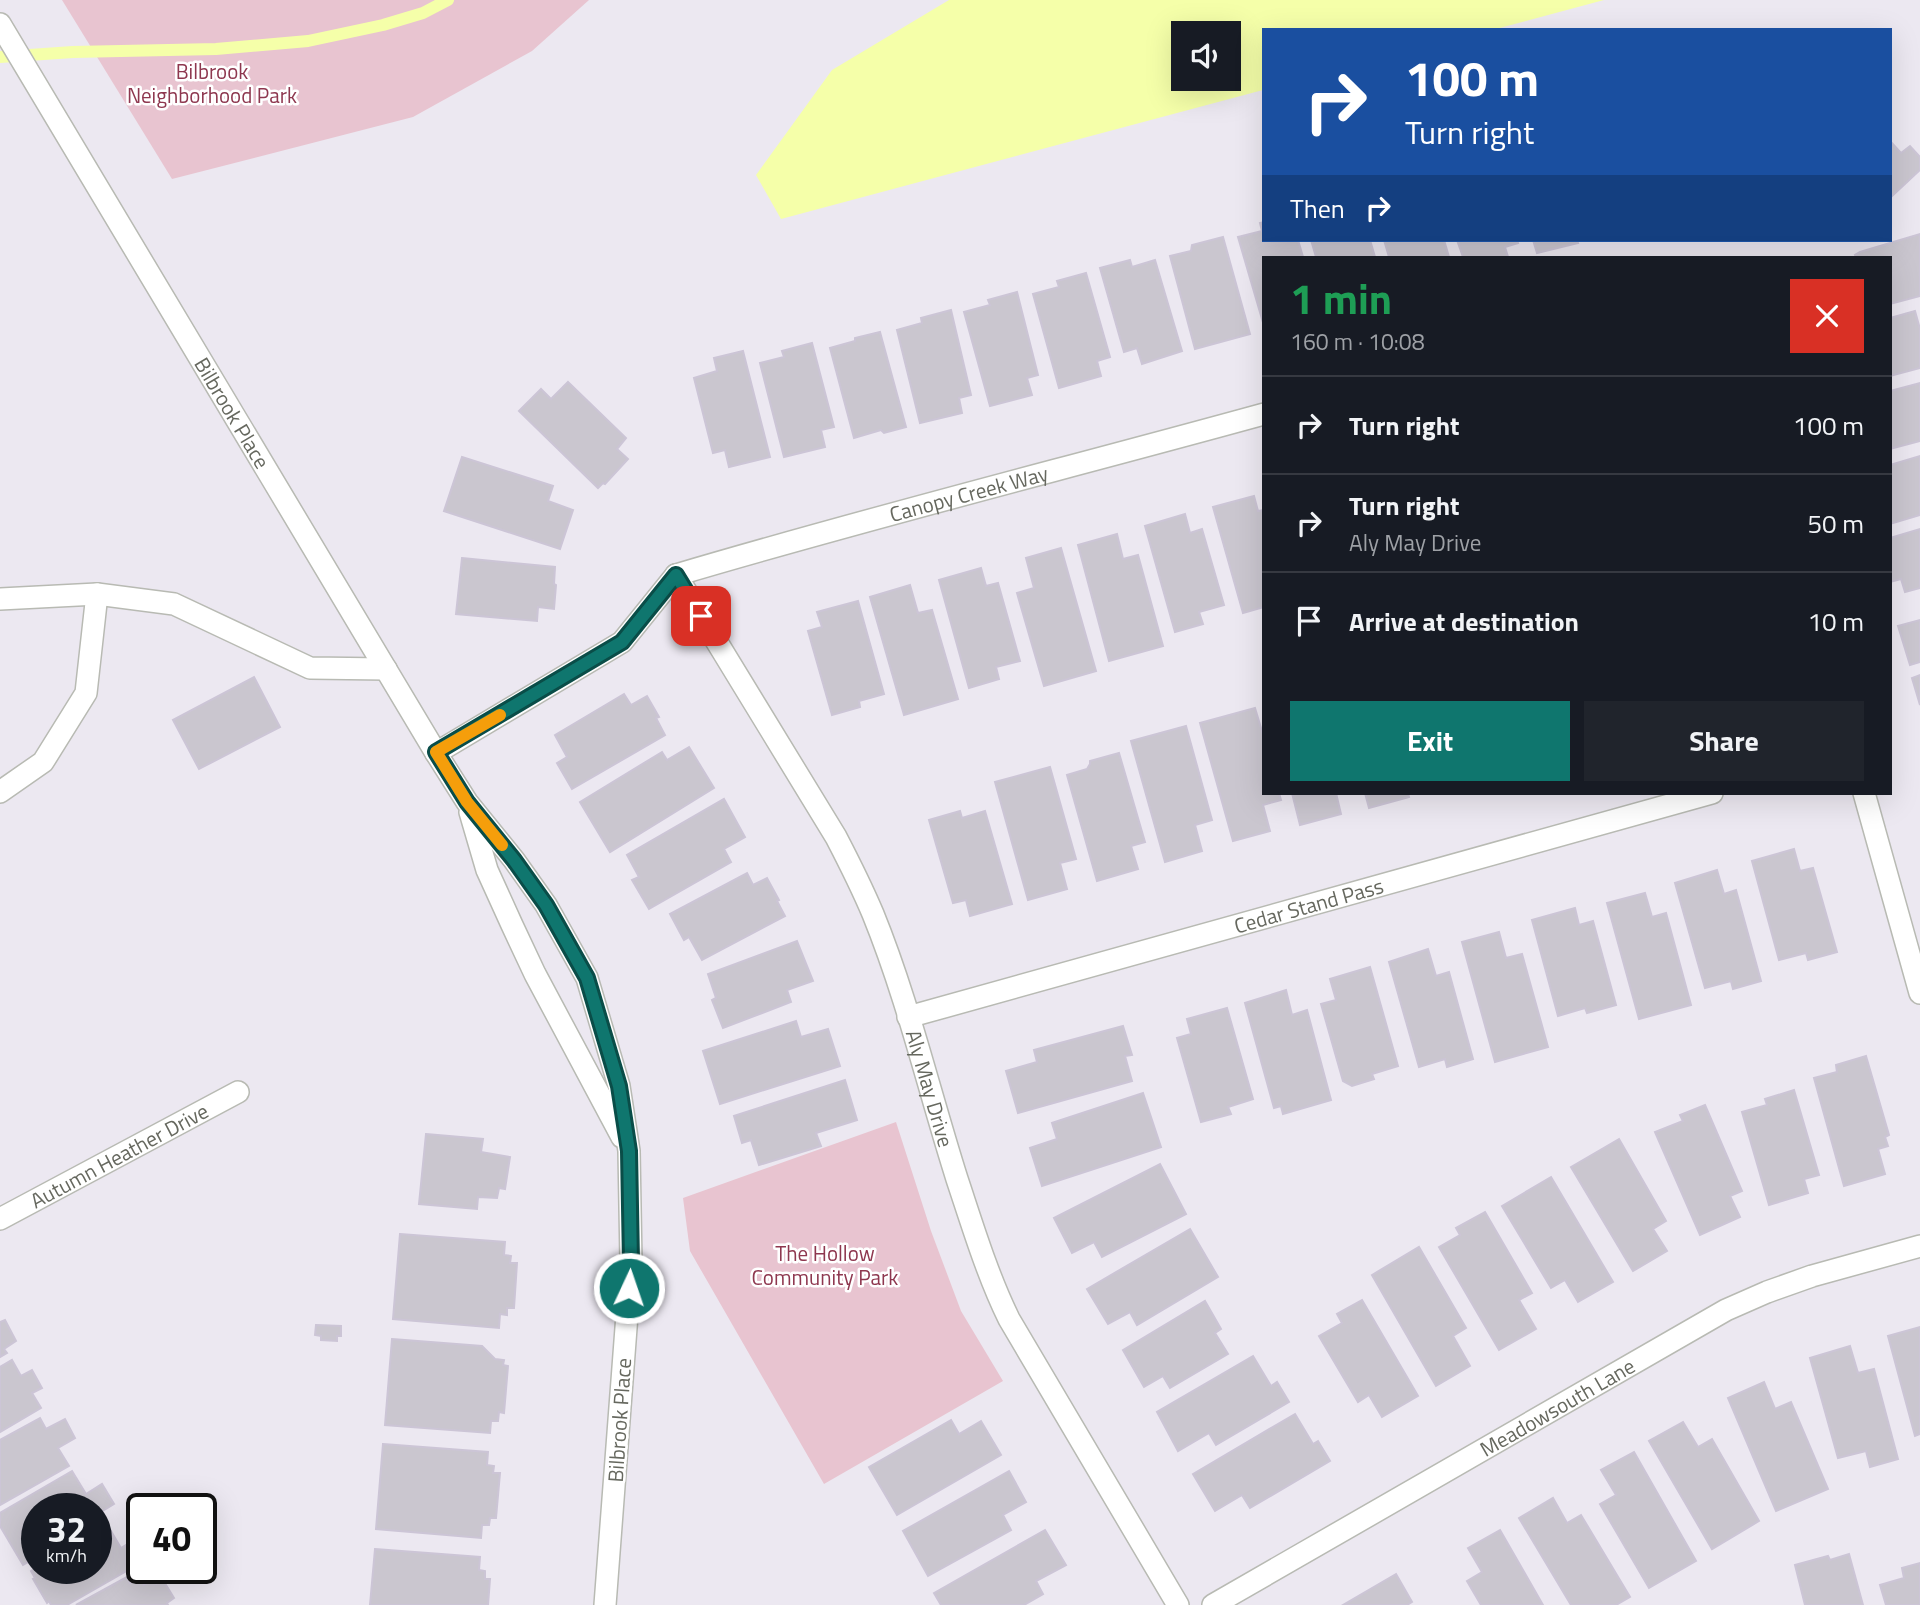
<!DOCTYPE html>
<meta charset="utf-8">
<style>
:root{--surface:#171b24;--page:#20242c;--text:#f1f3f6;--muted:#9ea1a6;--line:#363941;--accent:#0f766e}
body{margin:0;font-family:"Titillium Web",sans-serif;background:var(--page);color:var(--text);height:100vh;display:flex;flex-direction:column;font-size:26px;white-space:nowrap}
*{box-sizing:border-box;margin:0}
p{font-size:23px;color:var(--muted)}
.icon{flex:none;width:38px;height:38px;fill:none;stroke:currentColor;stroke-width:2;stroke-linecap:round;stroke-linejoin:round}
.map{position:relative;flex:1;overflow:hidden}
.panel{position:absolute;left:1262px;top:256px;width:630px;height:539px;display:flex;flex-direction:column;background:var(--surface);border-radius:0px;box-shadow:0 7px 28px #0002}
.panel>*{flex:none}
.hud{position:absolute;left:1262px;top:28px;width:630px;height:214px;border-radius:0px;box-shadow:0 7px 28px #0002;background:#1a4fa0;color:#fff;overflow:hidden}
.buttons{position:absolute;left:1171px;top:21px;display:grid;gap:14px}
.buttons a{display:grid;place-items:center;width:70px;height:70px;border-radius:0px;background:var(--surface);box-shadow:0 7px 28px #0002;font-size:35px}
.speed{position:absolute;left:21px;top:1493px;display:flex;gap:14px;font-size:35px;font-weight:700;text-align:center}
.speed>*{display:grid;place-content:center;width:91px;height:91px;border-radius:50%;background:var(--surface);box-shadow:0 7px 28px #0002;line-height:1}
.speed small{font-size:18px;font-weight:400}
.speed .limit{border:4px solid #111;border-radius:10px;background:#fff;color:#111}
.pin{position:absolute;display:grid;place-items:center;width:60px;height:60px;color:#fff;margin:-30px;border-radius:14px;box-shadow:0 4px 10px #0006}
.me{position:absolute;width:77px;margin:-38px;rotate:3deg;stroke-linejoin:round;filter:drop-shadow(0 0 5px #0008)}
.turn{display:flex;align-items:center;gap:24px;height:147px;padding:0 28px;font-size:32px}
.turn .icon{width:91px;height:91px;stroke-width:2.5}
.turn b{display:block;font-size:49px;line-height:60px}
.then{display:flex;align-items:center;height:66px;padding:0 28px;background:#0003;gap:14px;font-size:26px}
.round{display:grid;place-items:center;flex:none;width:74px;height:74px;border-radius:0px;background:var(--page)}
.overview{display:flex;align-items:center;justify-content:space-between;height:119px;padding:0 28px}
h1{font-size:42px;font-weight:700;line-height:52px;color:#1e9e55}
.cta{display:flex;gap:14px;margin-top:auto;padding:14px 28px}
.cta a{flex:1;height:80px;border-radius:0px;background:var(--accent);color:#fff;font-size:28px;font-weight:700;line-height:80px;text-align:center}
.cta a+a{background:var(--page);color:var(--text)}
ul{padding:0;list-style:none}
li{display:flex;align-items:center;gap:21px;height:98px;padding:0 28px;border-top:2px solid var(--line)}
li div{flex:1}
li b{display:block;font-size:26px}
li em{font-style:normal}
.map>svg:first-child{display:block}
</style>
<div class="map">
<svg width="1920" height="1605" viewBox="0 0 1920 1605">
<rect width="100%" height="100%" fill="#ece8f1"/>
<!-- green -->
<g fill="#e8c4d0">
<polygon points="62,0 589,0 532,51 413,117 172,179"/>
<polygon points="896,1122 931,1231 961,1311 1003,1381 824,1484 690,1251 683,1198"/>
</g>
<!-- water -->
<path fill="#f5ffa9" fill-rule="evenodd" d="M949,0H1604L1492,30H1264L1263,90L781,219L756,175L832,70ZM1183,33H1228V79H1183Z"/>
<g fill="none" stroke-linecap="round" stroke-linejoin="round">
<!-- stream -->
<polyline stroke="#f5ffa9" stroke-width="12" points="0,57 73,52 216,49 308,41 383,25 423,13 448,0"/>
</g>
<!-- building -->
<g fill="#cac6cf" stroke="#ccc5d6" stroke-width="2">
<polygon points="1890,141 1901,153 1910,146 1920,157 1920,170 1890,198"/>
<polygon points="1264,222 1264,240 1298,240 1303,257 1264,257 1264,326 1238,237 1262,231 1260,223"/>
<polygon points="1920,234 1920,296 1890,304 1890,257 1856,257 1855,255 1860,252"/>
<polygon points="1223,237 1250,334 1195,349 1170,256 1191,251 1192,245"/>
<polygon points="1311,240 1370,240 1375,257 1316,257"/>
<polygon points="1384,240 1444,240 1449,257 1389,257"/>
<polygon points="1457,240 1517,240 1518,243 1505,247 1508,257 1463,257"/>
<polygon points="1533,240 1577,240 1578,243 1537,253"/>
<polygon points="1130,260 1132,267 1155,260 1182,351 1142,364 1137,348 1124,352 1100,268"/>
<polygon points="1086,273 1110,357 1097,361 1101,376 1059,388 1033,294 1059,287 1057,281"/>
<polygon points="1017,292 1038,375 1027,378 1032,395 990,406 964,312 990,305 988,300"/>
<polygon points="951,310 971,395 959,398 962,413 920,423 897,330 922,323 921,318"/>
<polygon points="1915,311 1920,329 1920,368 1890,376 1890,318"/>
<polygon points="880,332 906,427 884,433 881,430 854,438 830,348 855,341 855,338"/>
<polygon points="812,343 834,427 821,430 825,447 784,457 760,363 784,357 782,351"/>
<polygon points="743,351 770,457 729,467 725,450 713,453 694,378 717,371 714,358"/>
<polygon points="568,382 626,438 617,449 628,459 605,484 603,483 598,488 519,411 541,389 551,399"/>
<polygon points="1920,383 1920,441 1890,449 1890,391"/>
<polygon points="1920,456 1920,515 1890,524 1890,465"/>
<polygon points="462,457 553,486 548,501 573,510 560,549 444,511"/>
<polygon points="1254,496 1258,511 1264,510 1264,607 1243,613 1213,507"/>
<polygon points="1185,514 1190,533 1202,529 1224,605 1199,612 1203,624 1175,632 1145,526"/>
<polygon points="1920,529 1920,588 1905,592 1901,579 1890,582 1890,538"/>
<polygon points="1117,534 1123,559 1138,555 1163,646 1109,661 1078,545"/>
<polygon points="1061,548 1096,671 1044,686 1017,593 1034,588 1026,558"/>
<polygon points="462,558 555,567 554,584 556,585 554,609 538,607 537,621 456,614"/>
<polygon points="981,568 986,586 998,583 1020,661 996,667 999,679 969,688 939,580"/>
<polygon points="910,585 918,613 932,610 958,699 904,715 870,597"/>
<polygon points="858,601 884,694 859,701 860,707 832,715 808,631 822,627 817,612"/>
<polygon points="1920,620 1920,662 1910,665 1898,626"/>
<polygon points="1920,675 1920,705 1912,678"/>
<polygon points="254,677 280,727 199,769 173,720"/>
<polygon points="624,694 631,705 647,696 659,717 656,718 665,735 572,789 557,763 567,757 555,735"/>
<polygon points="1255,708 1264,738 1264,793 1279,793 1281,800 1263,805 1270,831 1233,841 1200,723"/>
<polygon points="1186,726 1212,820 1195,825 1202,851 1165,862 1131,741"/>
<polygon points="689,747 714,788 610,852 580,802 662,752 667,760"/>
<polygon points="1119,753 1145,842 1131,846 1138,869 1097,881 1067,775 1087,769 1090,764 1090,761"/>
<polygon points="1050,767 1076,859 1060,863 1067,889 1028,900 995,782"/>
<polygon points="1292,793 1336,793 1341,814 1300,825"/>
<polygon points="1365,793 1408,793 1409,797 1369,808"/>
<polygon points="724,799 745,837 724,849 731,862 649,909 632,880 639,877 627,855"/>
<polygon points="960,811 962,818 985,811 1012,904 970,916 966,900 953,903 929,820"/>
<polygon points="1794,849 1800,871 1813,868 1837,952 1808,960 1806,953 1779,960 1752,861"/>
<polygon points="1717,870 1724,894 1736,890 1761,981 1733,989 1731,981 1705,988 1675,883"/>
<polygon points="747,873 753,885 767,878 779,900 777,901 785,916 702,960 689,937 684,940 670,914"/>
<polygon points="1645,893 1652,917 1666,913 1691,1005 1639,1019 1607,903"/>
<polygon points="1575,908 1579,925 1593,921 1616,1005 1587,1013 1585,1008 1558,1016 1532,920"/>
<polygon points="1499,932 1506,958 1522,954 1548,1047 1495,1062 1462,942"/>
<polygon points="797,941 813,981 787,990 791,1002 723,1028 712,1000 716,998 708,974"/>
<polygon points="1428,949 1436,976 1449,972 1473,1059 1447,1067 1445,1059 1419,1067 1389,962"/>
<polygon points="1370,967 1398,1066 1372,1074 1374,1079 1352,1086 1343,1081 1321,1004 1336,1000 1330,979"/>
<polygon points="1286,990 1292,1015 1307,1010 1331,1100 1283,1114 1281,1106 1274,1108 1245,1003"/>
<polygon points="1227,1008 1253,1099 1228,1107 1231,1114 1201,1122 1177,1038 1191,1034 1187,1019"/>
<polygon points="796,1021 801,1037 828,1029 840,1066 720,1104 703,1051"/>
<polygon points="1123,1026 1132,1055 1125,1056 1132,1081 1018,1113 1006,1071 1037,1062 1034,1050"/>
<polygon points="1866,1056 1889,1135 1885,1137 1888,1146 1878,1149 1885,1174 1844,1186 1814,1078 1837,1072 1836,1065"/>
<polygon points="845,1080 857,1120 816,1133 821,1146 759,1165 751,1140 742,1143 734,1116"/>
<polygon points="1794,1090 1819,1175 1804,1179 1808,1193 1769,1205 1742,1112 1767,1105 1765,1099"/>
<polygon points="1143,1093 1161,1147 1042,1186 1030,1148 1057,1139 1052,1123"/>
<polygon points="1705,1105 1742,1191 1730,1196 1740,1217 1700,1235 1655,1132 1683,1121 1680,1115"/>
<polygon points="426,1134 483,1139 481,1152 510,1157 505,1189 499,1188 497,1198 478,1197 477,1209 419,1204"/>
<polygon points="1619,1139 1666,1221 1653,1229 1667,1251 1633,1271 1571,1167"/>
<polygon points="1160,1164 1186,1214 1102,1257 1094,1242 1072,1253 1054,1218"/>
<polygon points="1551,1177 1613,1282 1578,1302 1565,1280 1551,1288 1502,1206"/>
<polygon points="1485,1212 1532,1293 1519,1300 1536,1329 1499,1350 1439,1247 1460,1235 1456,1228"/>
<polygon points="1190,1229 1218,1277 1137,1325 1130,1312 1108,1324 1087,1289"/>
<polygon points="400,1234 505,1242 504,1255 511,1256 510,1263 517,1263 514,1308 507,1308 507,1315 500,1314 499,1328 393,1319"/>
<polygon points="1419,1247 1466,1328 1453,1336 1470,1366 1436,1386 1372,1275"/>
<polygon points="1362,1300 1418,1396 1382,1417 1369,1395 1358,1402 1319,1336 1342,1323 1337,1314"/>
<polygon points="1205,1301 1221,1329 1215,1333 1228,1354 1170,1388 1163,1376 1144,1387 1123,1350"/>
<polygon points="5,1320 16,1341 4,1349 7,1353 0,1357 0,1322"/>
<polygon points="316,1325 341,1326 341,1336 337,1336 337,1341 321,1340 321,1336 315,1335"/>
<polygon points="1920,1327 1920,1434 1915,1436 1888,1336"/>
<polygon points="392,1339 482,1346 495,1359 504,1360 503,1365 508,1366 504,1413 499,1412 498,1421 491,1421 490,1433 385,1425"/>
<polygon points="1850,1346 1858,1373 1874,1369 1898,1459 1870,1467 1866,1451 1838,1458 1810,1358"/>
<polygon points="1253,1356 1271,1386 1277,1382 1289,1402 1216,1445 1209,1433 1178,1451 1157,1412"/>
<polygon points="12,1360 21,1376 32,1370 42,1388 32,1393 41,1408 0,1432 0,1367"/>
<polygon points="1764,1382 1775,1409 1791,1402 1828,1489 1776,1511 1728,1398"/>
<polygon points="1295,1414 1313,1444 1318,1441 1330,1461 1250,1508 1242,1495 1215,1511 1193,1474"/>
<polygon points="40,1418 46,1429 65,1419 75,1438 58,1448 69,1466 0,1505 0,1440"/>
<polygon points="951,1420 959,1434 981,1421 1001,1455 897,1515 869,1467"/>
<polygon points="1683,1422 1698,1447 1712,1439 1759,1521 1712,1549 1649,1441"/>
<polygon points="383,1444 488,1452 487,1465 494,1466 493,1473 500,1473 496,1518 490,1518 489,1525 482,1525 481,1538 376,1529"/>
<polygon points="1634,1452 1696,1561 1649,1588 1600,1504 1616,1495 1601,1470"/>
<polygon points="72,1471 86,1494 102,1484 114,1504 96,1515 96,1508 37,1508 37,1557 23,1565 0,1526 0,1513"/>
<polygon points="1009,1471 1026,1502 1003,1515 1011,1530 928,1576 903,1531"/>
<polygon points="1553,1498 1567,1523 1581,1515 1630,1597 1616,1605 1571,1605 1519,1518"/>
<polygon points="108,1526 121,1548 131,1542 142,1562 67,1605 51,1605 49,1601 47,1603 33,1579 35,1578 31,1571 37,1567 96,1568 96,1533"/>
<polygon points="1045,1530 1066,1565 1036,1581 1043,1594 1024,1605 941,1605 934,1593"/>
<polygon points="1500,1530 1543,1605 1481,1605 1467,1581 1482,1572 1468,1548"/>
<polygon points="375,1549 480,1557 479,1570 485,1571 485,1579 490,1579 488,1605 370,1605"/>
<polygon points="1849,1554 1863,1605 1805,1605 1795,1565 1828,1556 1830,1560"/>
<polygon points="1920,1563 1920,1605 1886,1605 1880,1585 1904,1578 1902,1568"/>
<polygon points="1396,1574 1412,1602 1407,1605 1343,1605"/>
<polygon points="127,1577 130,1583 140,1578 144,1585 153,1580 156,1584 163,1580 174,1598 167,1603 168,1605 76,1605"/>
</g>
<g fill="none" stroke-linecap="round" stroke-linejoin="round">
<defs>
<g id="minor">
<path id="s1" d="M0,24L436,753L467,802L514,860L546,905L587,978L619,1086L629,1151L631,1262L605,1605"/>
<path id="s2" d="M676,575L836,837C849,862 862,888 873,914C908,1000 929,1091 957,1179C973,1227 987,1274 1009,1319L1178,1605"/>
<path id="s3" d="M676,575C871,517 1068,468 1264,414"/>
<polyline points="0,599 97,594 174,604 310,668 386,669"/>
<polyline points="436,753 622,642 676,575"/>
<polyline points="0,792 43,762 86,693 97,594"/>
<polyline points="1864,793 1920,993"/>
<polyline points="470,812 487,870 512,925 535,974 622,1137"/>
<path id="s4" d="M908,1017L1712,793"/>
<path id="s5" d="M0,1219L238,1092"/>
<path id="s6" d="M1213,1605L1726,1310L1767,1292L1812,1276L1920,1246"/>
</g>
</defs>
<!-- minor casing -->
<use href="#minor" stroke="#b8bab3" stroke-width="24"/>
<!-- minor -->
<use href="#minor" stroke="#fff" stroke-width="21"/>
</g>
<g fill="none" stroke-linecap="round" stroke-linejoin="round">
<defs>
<polyline id="route" points="629,1288 631,1262 629,1151 619,1086 587,978 546,905 514,860 467,802 436,752 622,642 676,575 701,616"/>
</defs>
<!-- route casing -->
<use href="#route" stroke="#0a4d48" stroke-width="18"/>
<!-- route -->
<use href="#route" stroke="#0f766e" stroke-width="12"/>
<!-- slow -->
<polyline stroke="#f59e0b" stroke-width="12" points="500,715 436,752 467,802 502,845"/>
</g>
<g text-anchor="middle" dominant-baseline="central" stroke-width="5" stroke-linejoin="round" paint-order="stroke">
<!-- park labels -->
<g font-size="21" fill="#8e374f" stroke="#fff">
<text x="212" y="71">Bilbrook<tspan x="212" dy="24">Neighborhood Park</tspan></text>
<text x="825" y="1253">The Hollow<tspan x="825" dy="24">Community Park</tspan></text>
</g>
<!-- street labels -->
<g font-size="21" fill="#66685f" stroke="#fff">
<text stroke="none"><textPath href="#s1" startOffset="453">Bilbrook Place</textPath></text>
<text stroke="none"><textPath href="#s3" startOffset="304">Canopy Creek Way</textPath></text>
<text stroke="none"><textPath href="#s4" startOffset="416">Cedar Stand Pass</textPath></text>
<text stroke="none"><textPath href="#s2" startOffset="576">Aly May Drive</textPath></text>
<text stroke="none"><textPath href="#s5" startOffset="135">Autumn Heather Drive</textPath></text>
<text stroke="none"><textPath href="#s6" startOffset="397">Meadowsouth Lane</textPath></text>
<text transform="translate(619 1420) rotate(-86)">Bilbrook Place</text>
</g>
</g>
</svg>
<div class="buttons">
<a><svg class="icon" aria-label="sound" viewBox="0 0 24 24"><path d="M4 9h4l5-4v14l-5-4H4zM17 9q2 3 0 6"/></svg></a>
</div>
<div class="speed"><div>32<small>km/h</small></div><div class="limit">40</div></div>
<div class="pin" style="left:701px;top:616px;background:#d93025"><svg class="icon" aria-label="arrive" viewBox="0 0 24 24"><path d="M6 21V4h12l-3 4 3 4H6"/></svg></div>
<svg class="me" style="left:629px;top:1288px" viewBox="-20 -20 40 40"><circle r="17" fill="#0f766e" stroke="#fff" stroke-width="3"/><path d="M0-11L8 9 0 5-8 9z" fill="#fff"/></svg>
<div class="hud">
<div class="turn"><svg class="icon" aria-label="right" viewBox="0 0 24 24"><path d="M7 20v-9h11M14 6l5 5-5 5"/></svg><div><b>100 m</b>Turn right</div></div>
<div class="then">Then<svg class="icon" aria-label="right" viewBox="0 0 24 24"><path d="M7 20v-9h11M14 6l5 5-5 5"/></svg></div>
</div>
<section class="panel">
<div class="overview"><div><h1>1 min</h1><p>160 m · 10:08</p></div><a class="round" style="background:#d93025;color:#fff"><svg class="icon" aria-label="close" viewBox="0 0 24 24"><path d="M6 6l12 12M18 6L6 18"/></svg></a></div>
<ul>
<li><svg class="icon" aria-label="right" viewBox="0 0 24 24"><path d="M7 20v-9h11M14 6l5 5-5 5"/></svg><div><b>Turn right</b></div><em>100 m</em></li>
<li><svg class="icon" aria-label="right" viewBox="0 0 24 24"><path d="M7 20v-9h11M14 6l5 5-5 5"/></svg><div><b>Turn right</b><p>Aly May Drive</p></div><em>50 m</em></li>
<li><svg class="icon" aria-label="arrive" viewBox="0 0 24 24"><path d="M6 21V4h12l-3 4 3 4H6"/></svg><div><b>Arrive at destination</b></div><em>10 m</em></li>
</ul>
<div class="cta"><a>Exit</a><a>Share</a></div>
</section>
</div>
